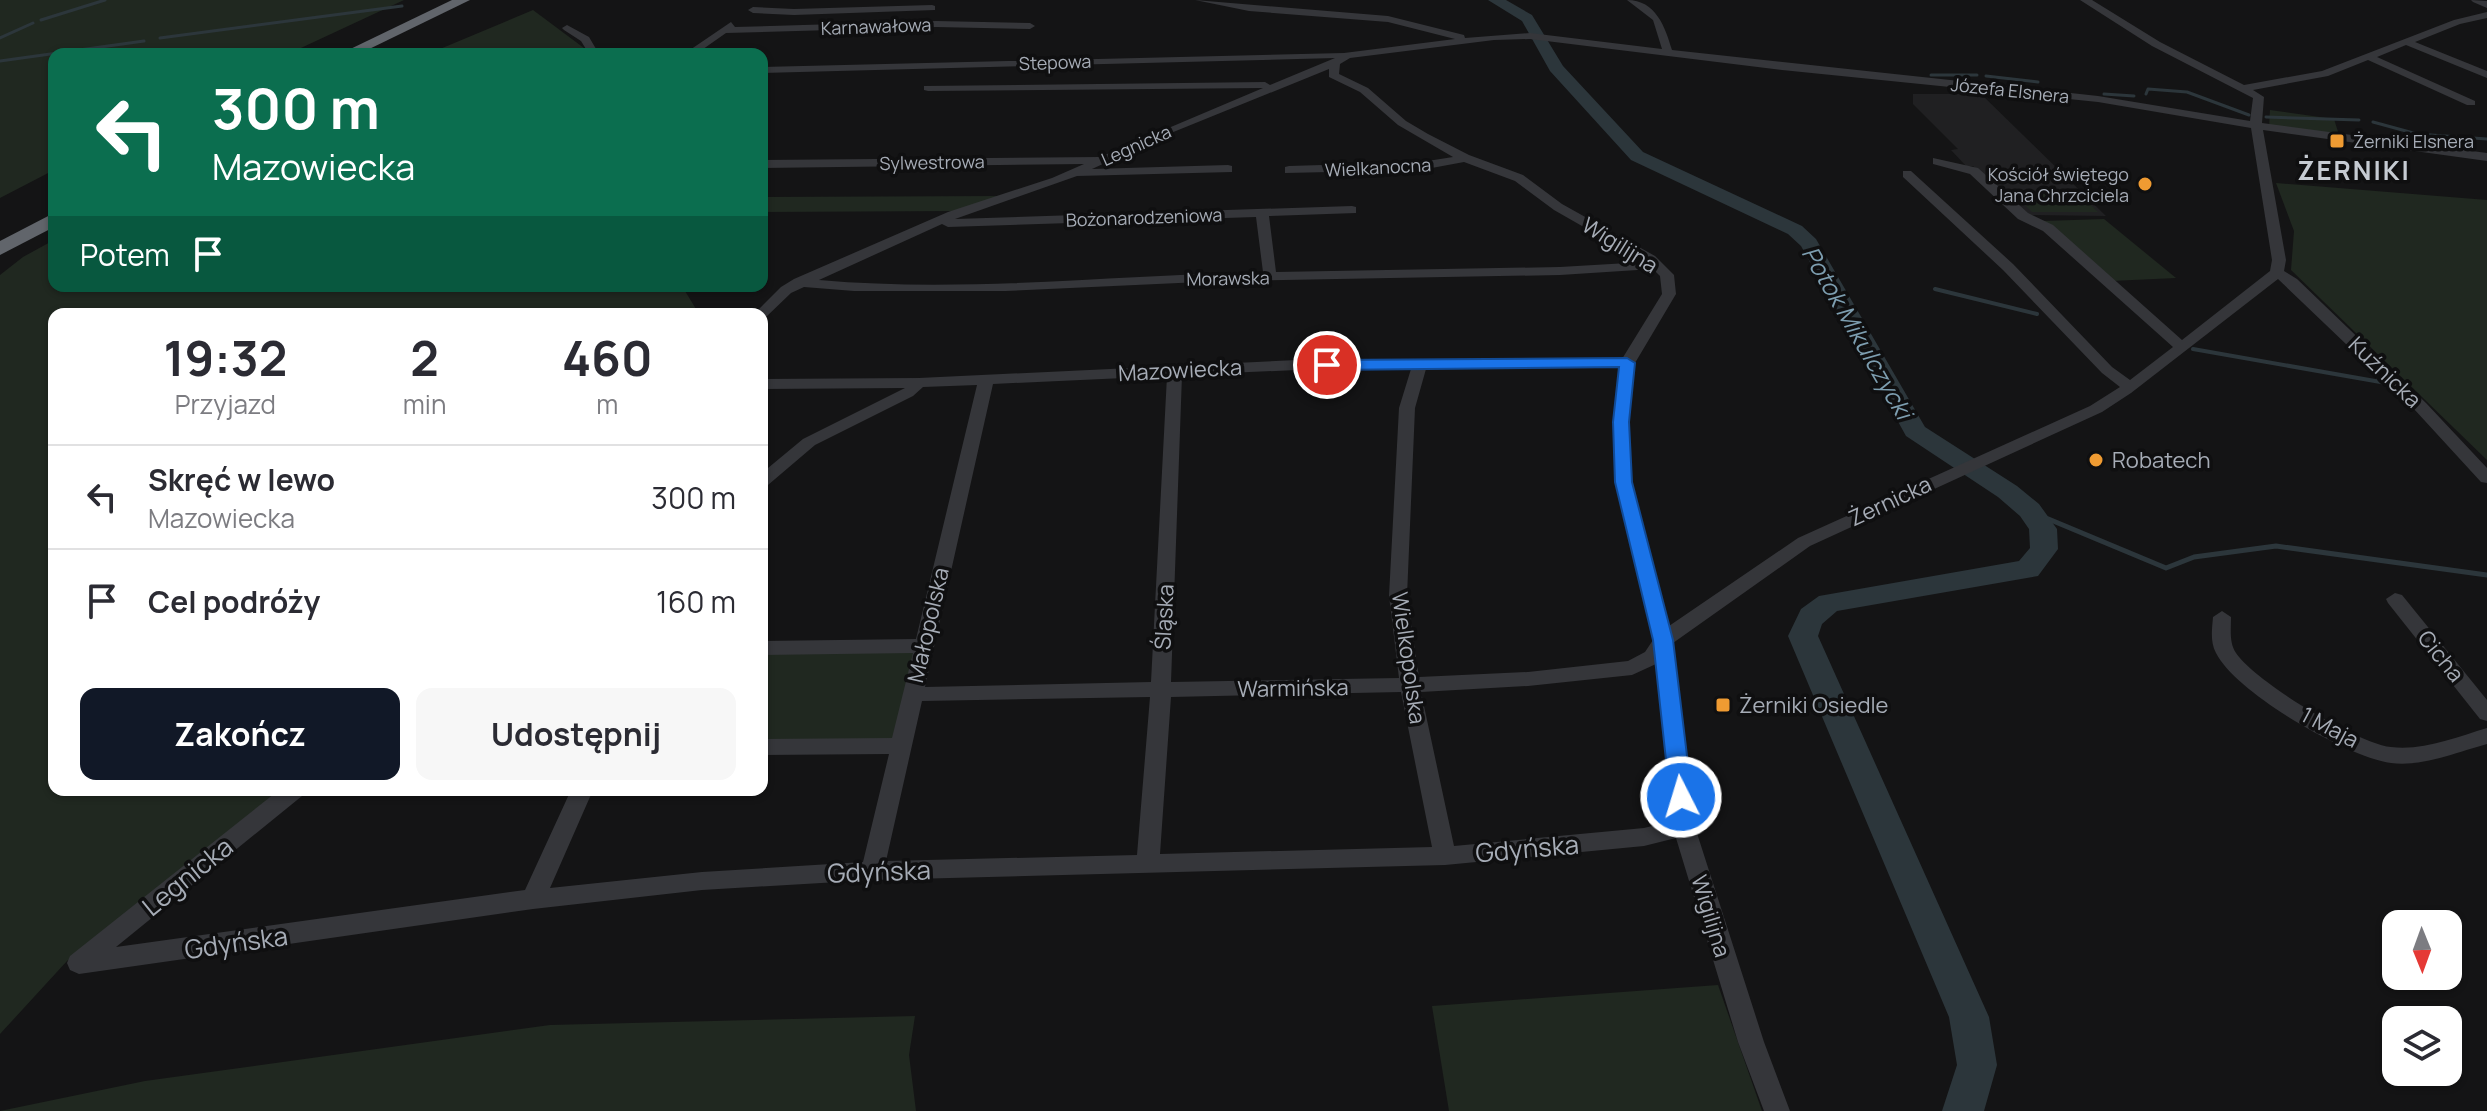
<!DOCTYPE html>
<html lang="pl">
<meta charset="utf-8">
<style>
:root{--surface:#fff;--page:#f7f7f7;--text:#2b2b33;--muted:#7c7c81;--line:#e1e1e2;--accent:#111827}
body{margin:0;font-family:Manrope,sans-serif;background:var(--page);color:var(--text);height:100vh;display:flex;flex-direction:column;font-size:30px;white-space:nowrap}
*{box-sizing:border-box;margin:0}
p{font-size:26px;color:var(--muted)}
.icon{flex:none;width:44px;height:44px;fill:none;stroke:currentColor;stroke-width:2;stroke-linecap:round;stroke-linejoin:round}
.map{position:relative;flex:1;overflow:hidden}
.panel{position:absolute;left:48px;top:308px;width:720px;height:488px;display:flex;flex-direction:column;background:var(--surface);border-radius:16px;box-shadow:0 2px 6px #0004}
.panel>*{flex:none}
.top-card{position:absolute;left:48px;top:48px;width:720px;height:244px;border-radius:16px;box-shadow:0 2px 6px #0004;background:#0b6e4f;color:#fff;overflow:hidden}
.needle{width:52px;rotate:179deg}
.buttons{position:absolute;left:2382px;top:910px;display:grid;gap:16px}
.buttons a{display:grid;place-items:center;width:80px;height:80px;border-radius:16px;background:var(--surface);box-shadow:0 2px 6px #0004;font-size:40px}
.pin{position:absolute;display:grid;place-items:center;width:68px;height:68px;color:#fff;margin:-34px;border:4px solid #fff;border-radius:50%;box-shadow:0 2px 8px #0007}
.me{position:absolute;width:88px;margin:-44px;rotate:355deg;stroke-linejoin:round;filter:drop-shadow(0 0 6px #0008)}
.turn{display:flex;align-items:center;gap:28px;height:168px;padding:0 32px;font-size:36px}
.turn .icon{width:104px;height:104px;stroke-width:2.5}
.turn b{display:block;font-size:56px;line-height:68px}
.then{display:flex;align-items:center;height:76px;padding:0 32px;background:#0003;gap:16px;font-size:30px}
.eta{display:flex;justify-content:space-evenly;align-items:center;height:136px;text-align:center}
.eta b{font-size:48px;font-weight:700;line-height:56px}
.cta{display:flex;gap:16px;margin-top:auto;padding:16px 32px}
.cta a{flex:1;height:92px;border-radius:16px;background:var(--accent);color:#fff;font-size:32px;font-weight:700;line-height:92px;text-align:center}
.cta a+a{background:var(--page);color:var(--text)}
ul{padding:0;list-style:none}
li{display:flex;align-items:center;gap:24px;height:104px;padding:0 32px;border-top:2px solid var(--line)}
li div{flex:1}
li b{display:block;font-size:30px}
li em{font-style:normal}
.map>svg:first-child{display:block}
</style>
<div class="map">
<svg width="2487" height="1111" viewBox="0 0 2487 1111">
<rect width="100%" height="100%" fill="#141415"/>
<!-- built -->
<polygon fill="#202022" points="1913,94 1981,94 2106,216 2028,215 1973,166 1966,166 1951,150 1958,149 1913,104"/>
<!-- green -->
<g fill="#202820">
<polygon points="0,0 404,0 288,54 54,54 54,170 0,198"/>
<polygon points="533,10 592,54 428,54"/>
<polygon points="2270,110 2334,119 2339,135 2269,127"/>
<polygon points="2276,183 2487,200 2487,460 2291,270 2294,231"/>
<polygon points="2012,192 2077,192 2098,212 2032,212"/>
<polygon points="1002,196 959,211 762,212 762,197"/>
<polygon points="2104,219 2176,278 2111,281 2043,221"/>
<polygon points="54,240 54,286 682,286 696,309 720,314 54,314 54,790 280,790 67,961 0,1034 0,275 23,257"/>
<polygon points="923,646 900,746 762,747 762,648"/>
<polygon points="1718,985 1762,1111 1449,1111 1432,1006"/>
<polygon points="915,1016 909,1055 916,1111 0,1111 145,1081 550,1025"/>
</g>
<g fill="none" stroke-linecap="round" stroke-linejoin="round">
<!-- stream-far2 -->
<g stroke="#2c363b" stroke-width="3">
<polyline points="41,20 105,0"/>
<polyline points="0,38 33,23"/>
<polyline points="160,38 402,6"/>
<polyline points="1542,42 1546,42"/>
<polyline points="0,61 144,41"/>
<polyline points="1931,75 1977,75"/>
<polyline points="1986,76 2038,82"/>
<polyline points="2104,94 2134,96"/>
<polyline points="2146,94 2148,89 2187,92 2249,115"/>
<polyline points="2266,117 2359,120"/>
<polyline points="2373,122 2417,134 2487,139"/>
</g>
<!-- stream-far1 -->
<g stroke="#2c363b" stroke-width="4">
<polyline points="1935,289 2037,314"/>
<polyline points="2193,349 2392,384"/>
</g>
<!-- stream -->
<polyline stroke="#2c363b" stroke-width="5" points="2034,513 2166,568 2194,557 2276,546 2487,575"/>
<!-- river -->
<polygon fill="#2c363b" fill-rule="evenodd" points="1488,0 1506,0 1532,15 1563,66 1643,152 1802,226 1816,239 1925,427 2017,486 2039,504 2057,529 2058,549 2038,576 1837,611 1822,624 1818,636 1989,1017 1997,1065 1984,1111 1942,1111 1957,1065 1949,1017 1788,636 1801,609 1819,596 2019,561 2030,548 2029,529 2020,516 1998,497 1906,436 1801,246 1788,234 1631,160 1550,71 1522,21"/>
<!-- minor -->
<g fill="#35363a" fill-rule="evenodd">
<path d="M1195,0L1388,16L1464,35L1465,38L1530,33L1662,49L1653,20L1627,0C1656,0 1665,27 1672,50L2098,96L2250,121L2253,98L2152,46L2080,0H2092L2160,42L2244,85L2322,71L2454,20L2487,12V18L2460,24L2415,42L2487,71V78L2406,45L2377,57L2475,101V105H2467L2368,60L2328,76L2253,90L2264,97L2262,123L2487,153V161L2263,130L2286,260L2284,271L2297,279L2426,403L2487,468V483L2481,482L2414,409L2278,279L2131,393L2102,412L1810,546L1673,643L1695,827L1764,1042L1790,1111H1764L1738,1042L1676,838L1644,846L1445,865L872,880L702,890L533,909L79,974L70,970L67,963L70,956L279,790H305L302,796L116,947L525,890L571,790H593L550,888L702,872L863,862L889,754L762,755V739L892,738L913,653L762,655V641L916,639L977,385L923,387L913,396L815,445L768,485L762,486V473L803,439L905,388L762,389V379L919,378L1297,360L1622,359L1662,294L1660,276L1653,269L1560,275L1222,281L1005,291H854L804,287L791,293L766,317L754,314L781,287L794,279L948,212L1052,178L1084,164L762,168V160L1100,157L1263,88L928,91L924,90V86L1265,82L1270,85L1335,58L762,73V67L1344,53L1455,39L1388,22L1249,11ZM1530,39L1782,70L2098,102L2251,128L2272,260L2270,271L2182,340L2053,225L2028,213L1978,168L1933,158V164L1970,174L2018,219L2043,231L2173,347L2130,380L2112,367L2013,264L1911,171H1903V177L2003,270L2102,373L2120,387L2090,406L1798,538L1669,626L1631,482L1629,422L1635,363L1676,294L1674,275L1655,256L1562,204L1523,175L1469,155L1428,134L1406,121L1368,88L1339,74L1340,64L1350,58L1494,40ZM1329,69V77L1360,92L1398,125L1453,157L1421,162L1289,166L1285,167V173L1421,170L1464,162L1515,181L1554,210L1645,262L1560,267L1276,272L1269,216L1356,213V207L1352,206L955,219L1077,176L1232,172V166L1228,165L1092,169L1166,135ZM1256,217L1263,272C1115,275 966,293 819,280L942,224L948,227ZM1619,368L1613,422L1615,482L1653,640L1645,652L1628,661L1528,672L1419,677L1407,596L1415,408L1426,369ZM1411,369L1399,408L1389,596L1399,678L1171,682L1182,375L1297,370ZM1167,376L1151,682L925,687L993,384ZM1656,664L1672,821L1644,828L1454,846L1421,692L1528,686L1632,675ZM1401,692L1432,847L1160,854L1171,697ZM1150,697L1137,855L886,861L922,701Z"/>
<polygon points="2471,0 2487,1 2487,8 2473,2"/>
<polygon points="932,5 935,6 935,10 794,15 753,13 748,10 753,7 794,9"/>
<polygon points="936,21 1030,23 1035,26 1030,29 936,27 726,33 696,54 684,54 731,22 735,27"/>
<polygon points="567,25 589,37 599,54 589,54 581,41 564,30 562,28"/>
<polygon points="2395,593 2402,595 2487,700 2487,721 2480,719 2388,603 2386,599"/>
<path d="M2222,611L2231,617C2231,629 2229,643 2236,653C2256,682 2356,743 2391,747C2423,751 2457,737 2487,728V744C2457,752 2423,767 2391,763C2347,757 2236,693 2216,653C2210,642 2212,629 2213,617Z"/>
</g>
<!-- highway -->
<g fill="#61656b" fill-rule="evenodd">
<polygon points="452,0 470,0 359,54 340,54"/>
<polygon points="54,213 54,227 0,255 0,241"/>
</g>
</g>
<!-- route -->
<polygon fill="#1a73e8" stroke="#114b97" stroke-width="2" points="1627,358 1635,363 1629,422 1632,482 1673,640 1692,797 1689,803 1681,806 1673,803 1670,797 1653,640 1615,482 1613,422 1619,367 1327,370 1320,365 1327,360"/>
<!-- markers -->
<g fill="#ef9b32" stroke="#0f0f10" stroke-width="3">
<rect x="2329" y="133" width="16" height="16" rx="4"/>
<circle cx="2145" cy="184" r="8"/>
<circle cx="2096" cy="460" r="8"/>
<rect x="1715" y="697" width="16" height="16" rx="4"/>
</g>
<g text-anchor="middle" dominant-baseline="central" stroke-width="7" stroke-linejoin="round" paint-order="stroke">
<!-- far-street labels -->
<g font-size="18" fill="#a6acb6" stroke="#0f0f10">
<text transform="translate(876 26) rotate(-2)">Karnawałowa</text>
<text transform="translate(1055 62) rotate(-2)">Stepowa</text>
<text transform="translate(2010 90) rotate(6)">Józefa Elsnera</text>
<text transform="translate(1136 145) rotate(-24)">Legnicka</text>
<text transform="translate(932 162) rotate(-1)">Sylwestrowa</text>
<text transform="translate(1378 167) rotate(-3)">Wielkanocna</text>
<text transform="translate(1144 217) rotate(-2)">Bożonarodzeniowa</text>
<text transform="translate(1228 278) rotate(-1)">Morawska</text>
</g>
<!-- far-poi labels -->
<g font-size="18" fill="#a6acb6" stroke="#0f0f10" text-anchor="start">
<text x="2353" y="141">Żerniki Elsnera</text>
<text x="2129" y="174" text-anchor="end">Kościół świętego<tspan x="2129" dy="21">Jana Chrzciciela</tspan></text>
</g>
<!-- street labels -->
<g font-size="22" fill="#a6acb6" stroke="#0f0f10">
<text transform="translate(1620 245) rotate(32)">Wigilijna</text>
<text transform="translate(1180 370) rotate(-3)">Mazowiecka</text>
<text transform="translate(2385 372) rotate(44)">Kuźnicka</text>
<text transform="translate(1890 501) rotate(-25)">Żernicka</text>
<text transform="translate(1164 617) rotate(-87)">Śląska</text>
<text transform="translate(928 625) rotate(-77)">Małopolska</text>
<text transform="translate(2441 656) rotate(51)">Cicha</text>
<text transform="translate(1409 658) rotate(82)">Wielkopolska</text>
<text transform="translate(1293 688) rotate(-1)">Warmińska</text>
<text transform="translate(2330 727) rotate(28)">1 Maja</text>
<text transform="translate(1711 916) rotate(73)">Wigilijna</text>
</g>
<!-- poi labels -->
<g font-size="22" fill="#a6acb6" stroke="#0f0f10" text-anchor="start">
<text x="2112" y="460">Robatech</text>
<text x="1739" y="705">Żerniki Osiedle</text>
</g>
<!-- water labels -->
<g font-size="24" font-style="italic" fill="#7d9eb0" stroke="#0f0f10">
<text transform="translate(1858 332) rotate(60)">Potok Mikulczycki</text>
</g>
<!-- far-district labels -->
<g font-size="26" font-weight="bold" letter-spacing="2" fill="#c6cbd2" stroke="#0f0f10">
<text x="2354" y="170">ŻERNIKI</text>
</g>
<!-- near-street labels -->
<g font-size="26" fill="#a6acb6" stroke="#0f0f10">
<text transform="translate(1527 848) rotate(-5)">Gdyńska</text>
<text transform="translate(879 871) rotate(-2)">Gdyńska</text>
<text transform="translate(187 876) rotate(-39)">Legnicka</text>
<text transform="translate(236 942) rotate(-8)">Gdyńska</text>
</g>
</g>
</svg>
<div class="buttons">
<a><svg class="needle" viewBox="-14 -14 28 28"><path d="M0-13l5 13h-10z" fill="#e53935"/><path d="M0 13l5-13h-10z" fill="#7c7c81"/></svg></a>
<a><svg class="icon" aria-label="layers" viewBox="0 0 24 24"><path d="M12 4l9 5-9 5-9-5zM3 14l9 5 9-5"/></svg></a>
</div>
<div class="pin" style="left:1327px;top:365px;background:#d93025"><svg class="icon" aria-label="arrive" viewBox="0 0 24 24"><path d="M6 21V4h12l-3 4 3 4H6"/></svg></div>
<svg class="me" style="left:1681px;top:797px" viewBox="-20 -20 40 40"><circle r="17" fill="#1a73e8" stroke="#fff" stroke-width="3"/><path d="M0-11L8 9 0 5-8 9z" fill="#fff"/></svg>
<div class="top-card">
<div class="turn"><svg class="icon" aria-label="left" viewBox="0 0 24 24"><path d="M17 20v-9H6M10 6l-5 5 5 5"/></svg><div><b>300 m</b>Mazowiecka</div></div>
<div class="then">Potem<svg class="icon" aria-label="arrive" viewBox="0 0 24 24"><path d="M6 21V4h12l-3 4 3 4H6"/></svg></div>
</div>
<section class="panel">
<div class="eta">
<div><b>19:32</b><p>Przyjazd</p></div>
<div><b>2</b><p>min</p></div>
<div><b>460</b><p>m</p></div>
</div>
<ul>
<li><svg class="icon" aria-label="left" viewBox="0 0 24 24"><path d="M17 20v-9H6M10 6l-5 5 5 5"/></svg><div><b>Skręć w lewo</b><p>Mazowiecka</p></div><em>300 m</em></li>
<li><svg class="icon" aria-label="arrive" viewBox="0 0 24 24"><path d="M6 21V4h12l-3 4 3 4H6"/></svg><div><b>Cel podróży</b></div><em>160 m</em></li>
</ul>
<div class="cta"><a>Zakończ</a><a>Udostępnij</a></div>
</section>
</div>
